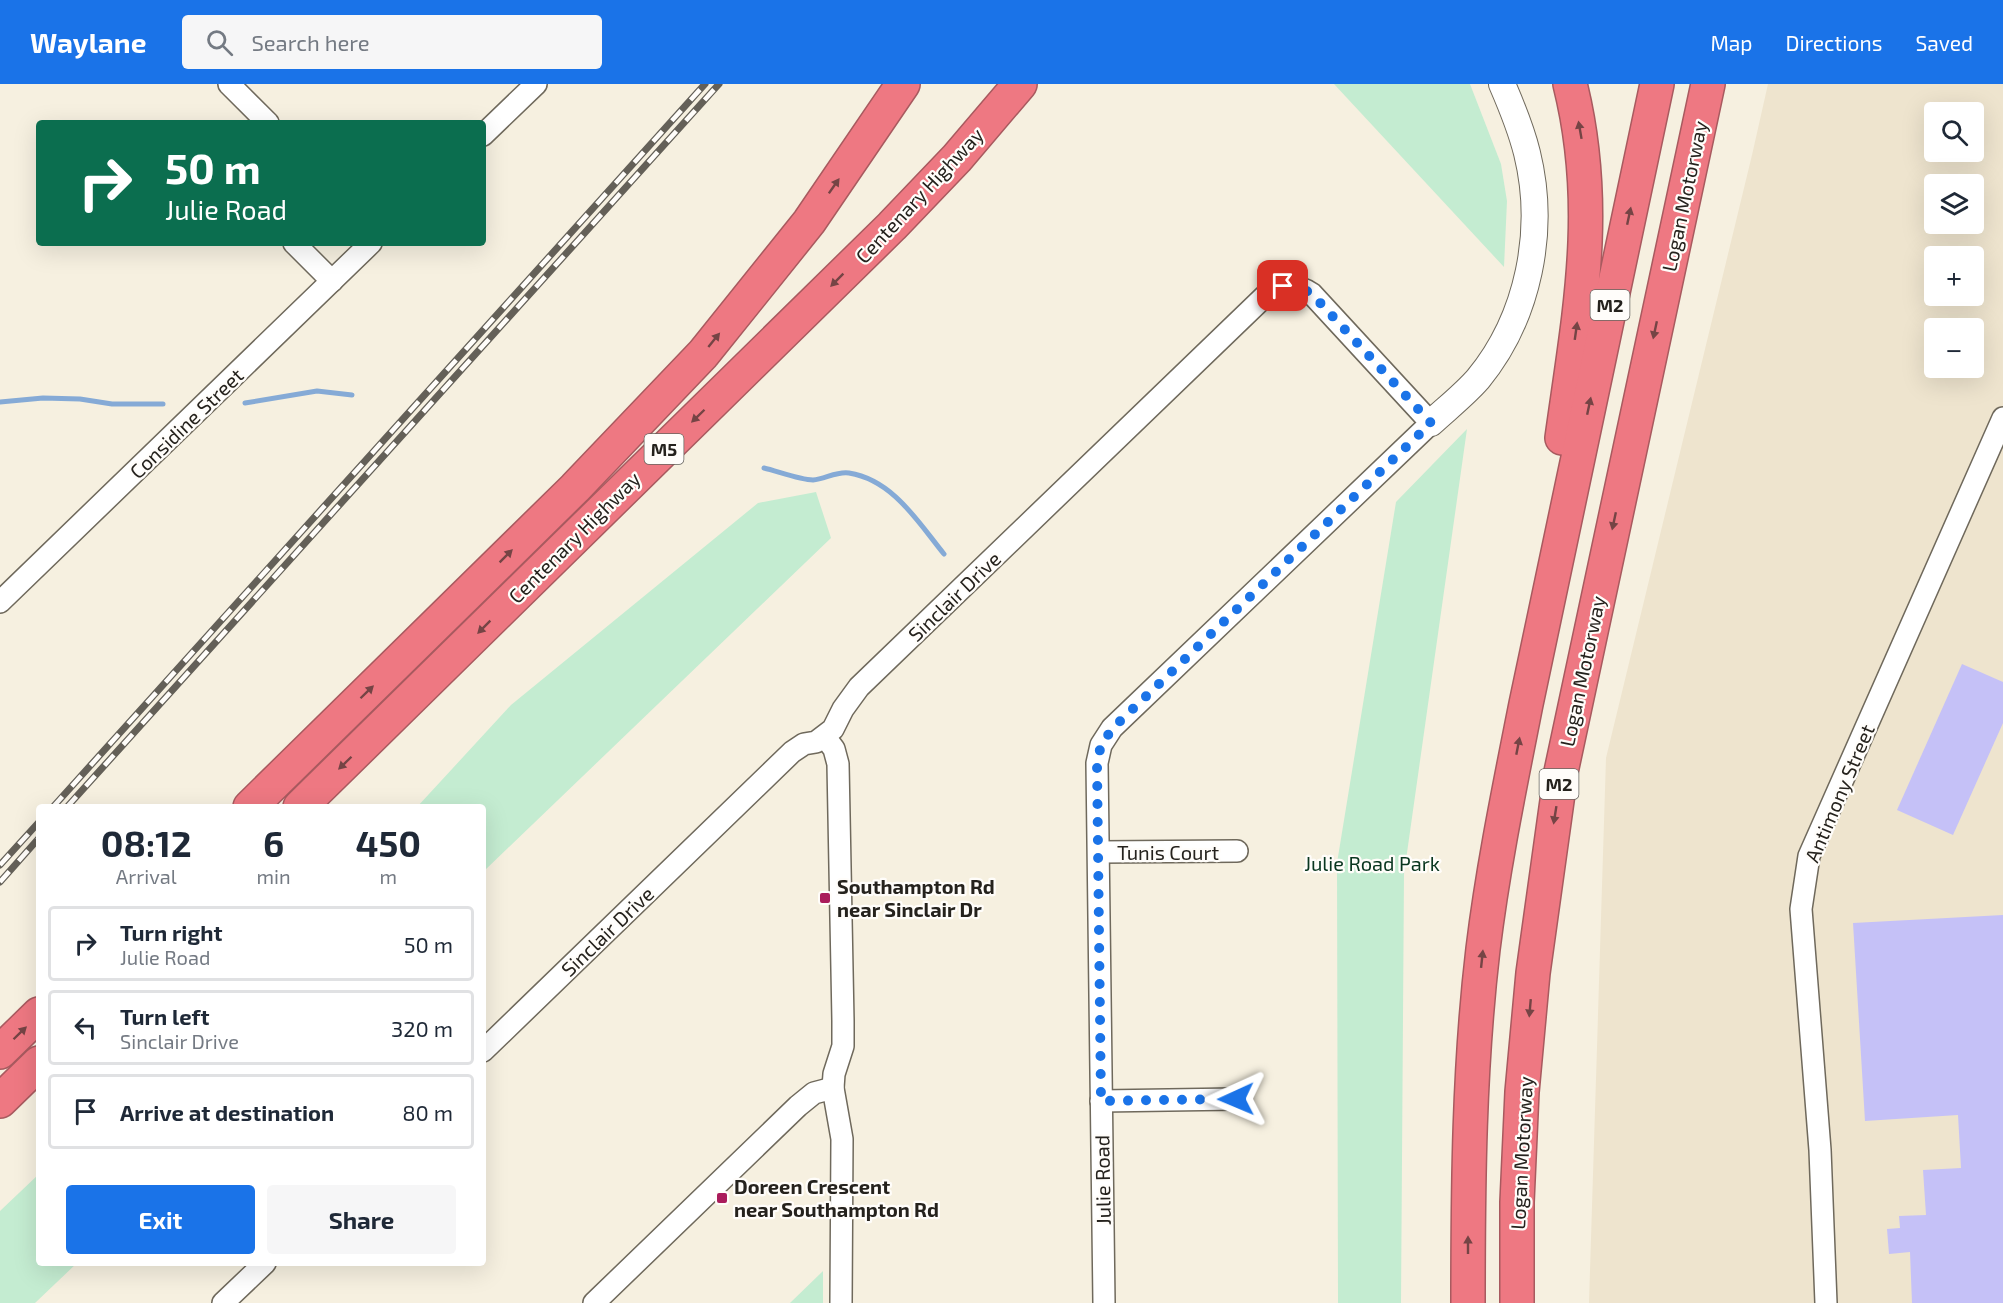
<!DOCTYPE html>
<meta charset="utf-8">
<style>
:root{--surface:#fff;--page:#f6f6f7;--text:#1f2937;--muted:#747a83;--line:#e0e1e3;--accent:#1a73e8}
body{margin:0;font-family:"Exo 2",sans-serif;background:var(--page);color:var(--text);height:100vh;display:flex;flex-direction:column;font-size:22px;white-space:nowrap}
*{box-sizing:border-box;margin:0}
p{font-size:20px;color:var(--muted)}
.icon{flex:none;width:33px;height:33px;fill:none;stroke:currentColor;stroke-width:2;stroke-linecap:round;stroke-linejoin:round}
.map{position:relative;flex:1;overflow:hidden}
.drawer{position:absolute;left:36px;top:720px;width:450px;height:462px;display:flex;flex-direction:column;background:var(--surface);border-radius:6px;box-shadow:0 6px 24px #0002}
.drawer>*{flex:none}
.hud{position:absolute;left:36px;top:36px;width:450px;height:126px;border-radius:6px;box-shadow:0 6px 24px #0002;background:#0b6e4f;color:#fff;overflow:hidden}
.buttons{position:absolute;left:1924px;top:18px;display:grid;gap:12px}
.buttons a{display:grid;place-items:center;width:60px;height:60px;border-radius:6px;background:var(--surface);box-shadow:0 6px 24px #0002;font-size:30px}
.pin{position:absolute;display:grid;place-items:center;width:51px;height:51px;color:#fff;margin:-26px;border-radius:12px;box-shadow:0 3px 9px #0006}
.me{position:absolute;width:66px;margin:-33px;rotate:269deg;stroke-linejoin:round;filter:drop-shadow(0 0 4px #0008)}
.turn{display:flex;align-items:center;gap:21px;height:126px;padding:0 30px;font-size:27px}
.turn .icon{width:78px;height:78px;stroke-width:2.5}
.turn b{display:block;font-size:42px;line-height:51px}
.eta{display:flex;justify-content:space-evenly;align-items:center;height:102px;text-align:center}
.eta b{font-size:36px;font-weight:700;line-height:42px}
.button{display:flex;gap:12px;margin-top:auto;padding:12px 30px}
.button a{flex:1;height:69px;border-radius:6px;background:var(--accent);color:#fff;font-size:24px;font-weight:700;line-height:69px;text-align:center}
.button a+a{background:var(--page);color:var(--text)}
ul{padding:0;list-style:none}
li{display:flex;align-items:center;gap:18px;height:75px;margin:0 12px 9px;padding:0 18px;border:3px solid var(--line);border-radius:6px}
li div{flex:1}
li b{display:block;font-size:22px}
li em{font-style:normal}
header{display:flex;align-items:center;gap:36px;box-sizing:border-box;height:84px;padding:0 30px;background:var(--accent);color:#fff}
header strong{font-size:28px}
nav{display:flex;gap:33px;margin-inline-start:auto;font-size:21px}
.search{width:420px;height:54px;background:var(--page);display:flex;align-items:center;gap:15px;box-sizing:border-box;padding:0 21px;border-radius:6px;color:var(--muted);font-size:22px}
.map>svg:first-child{display:block}
</style>
<header>
<strong>Waylane</strong>
<div class="search"><svg class="icon" aria-label="search" viewBox="0 0 24 24"><circle cx="10" cy="10" r="6"/><path d="M15 15l6 6"/></svg>Search here</div>
<nav><a>Map</a><a>Directions</a><a>Saved</a></nav>
</header>
<div class="map">
<svg width="2003" height="1219" viewBox="0 0 2003 1219">
<rect width="100%" height="100%" fill="#f6f0e0"/>
<!-- built -->
<path fill="#eee4ce" fill-rule="evenodd" d="M1768,0H2003V1219H1589L1606,674L1752,71ZM1935,28H1974V68H1935ZM1935,100H1974V140H1935ZM1935,172H1974V212H1935ZM1935,244H1974V284H1935Z"/>
<!-- green -->
<g fill="#c4ecd1">
<polygon points="1334,0 1470,0 1501,80 1507,117 1504,183"/>
<polygon points="1467,345 1404,790 1401,1219 1338,1219 1337,779 1396,418"/>
<polygon points="816,408 831,454 483,788 483,723 417,723 511,621 758,419"/>
<polygon points="39,1090 39,1179 77,1179 35,1219 0,1219 0,1127"/>
<polygon points="823,1187 823,1219 790,1219"/>
</g>
<g fill="none" stroke-linecap="round" stroke-linejoin="round">
<!-- stream -->
<g stroke="#85aad6" stroke-width="5">
<polyline points="0,318 43,314 80,315 112,320 163,320"/>
<polyline points="245,319 317,307 352,311"/>
<path d="M764,384C777,387 800,396 813,396C825,395 837,387 849,389C893,396 918,438 944,470"/>
</g>
</g>
<!-- building -->
<g fill="#c5c1f7">
<polygon points="1962,580 2003,598 2003,639 1953,751 1897,726"/>
<polygon points="2003,831 2003,1219 1912,1219 1910,1168 1889,1170 1887,1145 1900,1144 1899,1132 1926,1131 1923,1086 1961,1084 1958,1031 1865,1037 1853,839"/>
</g>
<g fill="none" stroke-linecap="round" stroke-linejoin="round">
<defs>
<g id="minor">
<polyline points="229,0 268,39"/>
<polyline points="483,51 536,0"/>
<polyline points="294,159 332,197"/>
<polyline points="0,518 371,159"/>
<polyline points="825,653 834,665 838,680 843,937 843,962 834,990 833,1004 842,1055 841,1219"/>
<polyline points="1100,768 1237,767"/>
<path d="M483,967L792,668L804,660L816,658L833,645L843,625L859,603L1265,212C1280,200 1296,199 1312,210L1431,339L1112,644L1101,661L1097,679L1104,1219"/>
<polyline points="1101,1017 1236,1015"/>
<polyline points="223,1219 265,1179"/>
<polyline points="594,1219 798,1022 814,1009 833,1004"/>
<polyline points="1826,1219 1820,1066 1801,825 1809,772 2003,334"/>
</g>
<path id="tertiary" d="M1431,339C1446,325 1464,311 1478,295C1529,233 1546,146 1527,69C1521,45 1512,23 1502,0"/>
<g id="motorway">
<path d="M1562,354C1579,231 1601,124 1570,0"/>
<polyline points="250,723 575,404 703,270 809,138 903,0"/>
<polyline points="300,723 892,142 957,74 1020,0"/>
<polyline points="0,968 39,930"/>
<polyline points="0,1017 39,979"/>
<path d="M1468,1219C1468,1101 1469,983 1483,865C1493,783 1510,701 1526,620L1657,0"/>
<polyline points="1517,1219 1517,1118 1522,1008 1533,889 1561,688 1708,0"/>
</g>
</defs>
<!-- minor casing -->
<use href="#minor" stroke="#6f695c" stroke-width="24"/>
<!-- tertiary casing -->
<use href="#tertiary" stroke="#6f695c" stroke-width="28"/>
<!-- motorway casing -->
<use href="#motorway" stroke="#a85a5f" stroke-width="36"/>
<!-- minor -->
<use href="#minor" stroke="#fff" stroke-width="21"/>
<!-- tertiary -->
<use href="#tertiary" stroke="#fff" stroke-width="26"/>
<!-- motorway -->
<use href="#motorway" stroke="#ee7882" stroke-width="33"/>
<defs>
<g id="rail">
<polyline points="53,723 705,0"/>
<polyline points="67,723 719,0"/>
<polyline points="0,781 39,738"/>
<polyline points="0,798 39,754"/>
</g>
</defs>
<!-- rail casing -->
<use href="#rail" stroke="#646058" stroke-width="7"/>
<!-- rail -->
<use href="#rail" stroke="#fffdfa" stroke-width="4.5" stroke-dasharray="14" stroke-linecap="butt"/>
</g>
<!-- one-way arrows -->
<defs><path id="oneway-solid" d="M-6-.8H1V-3.2L6.5 0L1 3.2V.8H-6Z" transform="scale(1.5)"/></defs>
<g fill="#754445">
<use href="#oneway-solid" transform="translate(1580 46) rotate(-100)"/>
<use href="#oneway-solid" transform="translate(834 102) rotate(-55)"/>
<use href="#oneway-solid" transform="translate(1629 132) rotate(-78)"/>
<use href="#oneway-solid" transform="translate(837 196) rotate(135)"/>
<use href="#oneway-solid" transform="translate(1655 246) rotate(102)"/>
<use href="#oneway-solid" transform="translate(1576 247) rotate(-82)"/>
<use href="#oneway-solid" transform="translate(714 256) rotate(-51)"/>
<use href="#oneway-solid" transform="translate(1589 322) rotate(-78)"/>
<use href="#oneway-solid" transform="translate(698 332) rotate(136)"/>
<use href="#oneway-solid" transform="translate(1614 437) rotate(102)"/>
<use href="#oneway-solid" transform="translate(506 472) rotate(-45)"/>
<use href="#oneway-solid" transform="translate(484 543) rotate(135)"/>
<use href="#oneway-solid" transform="translate(367 608) rotate(-44)"/>
<use href="#oneway-solid" transform="translate(1518 662) rotate(-79)"/>
<use href="#oneway-solid" transform="translate(345 679) rotate(136)"/>
<use href="#oneway-solid" transform="translate(1555 731) rotate(99)"/>
<use href="#oneway-solid" transform="translate(1482 875) rotate(-84)"/>
<use href="#oneway-solid" transform="translate(1530 924) rotate(95)"/>
<use href="#oneway-solid" transform="translate(20 949) rotate(-44)"/>
<use href="#oneway-solid" transform="translate(1468 1161) rotate(-90)"/>
</g>
<g fill="none" stroke-linecap="round" stroke-linejoin="round">
<!-- route -->
<polyline stroke="#1a73e8" stroke-width="10" stroke-dasharray="0 18" points="1236,1015 1101,1017 1097,679 1101,661 1113,644 1431,339 1312,210 1301,204 1283,202"/>
</g>
<!-- markers -->
<g fill="#aa1c5b" stroke="#fffdfa" stroke-width="2">
<rect x="819" y="808" width="12" height="12" rx="3"/>
<rect x="716" y="1108" width="12" height="12" rx="3"/>
</g>
<g text-anchor="middle" dominant-baseline="central" stroke-width="4.5" stroke-linejoin="round" paint-order="stroke">
<!-- shield labels -->
<g fill="#fffdfa" stroke="#66645f" stroke-width="1.5">
<rect x="1590.5" y="206" width="39" height="30" rx="4.5"/>
<rect x="644.5" y="350" width="39" height="30" rx="4.5"/>
<rect x="1539.5" y="685" width="39" height="30" rx="4.5"/>
</g>
<g font-size="18" font-weight="bold" fill="#25221d">
<text x="1610" y="221">M2</text>
<text x="664" y="365">M5</text>
<text x="1559" y="700">M2</text>
</g>
<!-- street labels -->
<g font-size="20" fill="#25221d" stroke="#fffdfa">
<text transform="translate(919 111) rotate(-47)">Centenary Highway</text>
<text transform="translate(1684 112) rotate(-78)">Logan Motorway</text>
<text transform="translate(186 339) rotate(-44)">Considine Street</text>
<text transform="translate(574 453) rotate(-45)">Centenary Highway</text>
<text transform="translate(954 512) rotate(-44)">Sinclair Drive</text>
<text transform="translate(1582 587) rotate(-78)">Logan Motorway</text>
<text transform="translate(1839 709) rotate(-67)">Antimony Street</text>
<text x="1168" y="768">Tunis Court</text>
<text transform="translate(607 847) rotate(-44)">Sinclair Drive</text>
<text transform="translate(1521 1069) rotate(-87)">Logan Motorway</text>
<text transform="translate(1102 1096) rotate(-91)">Julie Road</text>
</g>
<!-- park labels -->
<g font-size="20" fill="#09361f" stroke="#fffdfa">
<text x="1372" y="779">Julie Road Park</text>
</g>
<!-- poi labels -->
<g font-size="20" font-weight="bold" fill="#25221d" stroke="#fffdfa" text-anchor="start">
<text x="837" y="802">Southampton Rd<tspan x="837" dy="23">near Sinclair Dr</tspan></text>
<text x="734" y="1102">Doreen Crescent<tspan x="734" dy="23">near Southampton Rd</tspan></text>
</g>
</g>
</svg>
<div class="buttons">
<a><svg class="icon" aria-label="search" viewBox="0 0 24 24"><circle cx="10" cy="10" r="6"/><path d="M15 15l6 6"/></svg></a>
<a><svg class="icon" aria-label="layers" viewBox="0 0 24 24"><path d="M12 4l9 5-9 5-9-5zM3 14l9 5 9-5"/></svg></a>
<a>+</a>
<a>−</a>
</div>
<div class="pin" style="left:1283px;top:202px;background:#d93025"><svg class="icon" aria-label="arrive" viewBox="0 0 24 24"><path d="M6 21V4h12l-3 4 3 4H6"/></svg></div>
<svg class="me" style="left:1236px;top:1015px" viewBox="-20 -20 40 40"><path d="M0-17L14 15 0 8-14 15z" fill="#1a73e8" stroke="#fff" stroke-width="4"/></svg>
<div class="hud">
<div class="turn"><svg class="icon" aria-label="right" viewBox="0 0 24 24"><path d="M7 20v-9h11M14 6l5 5-5 5"/></svg><div><b>50 m</b>Julie Road</div></div>
</div>
<section class="drawer">
<div class="eta">
<div><b>08:12</b><p>Arrival</p></div>
<div><b>6</b><p>min</p></div>
<div><b>450</b><p>m</p></div>
</div>
<ul>
<li><svg class="icon" aria-label="right" viewBox="0 0 24 24"><path d="M7 20v-9h11M14 6l5 5-5 5"/></svg><div><b>Turn right</b><p>Julie Road</p></div><em>50 m</em></li>
<li><svg class="icon" aria-label="left" viewBox="0 0 24 24"><path d="M17 20v-9H6M10 6l-5 5 5 5"/></svg><div><b>Turn left</b><p>Sinclair Drive</p></div><em>320 m</em></li>
<li><svg class="icon" aria-label="arrive" viewBox="0 0 24 24"><path d="M6 21V4h12l-3 4 3 4H6"/></svg><div><b>Arrive at destination</b></div><em>80 m</em></li>
</ul>
<div class="button"><a>Exit</a><a>Share</a></div>
</section>
</div>
